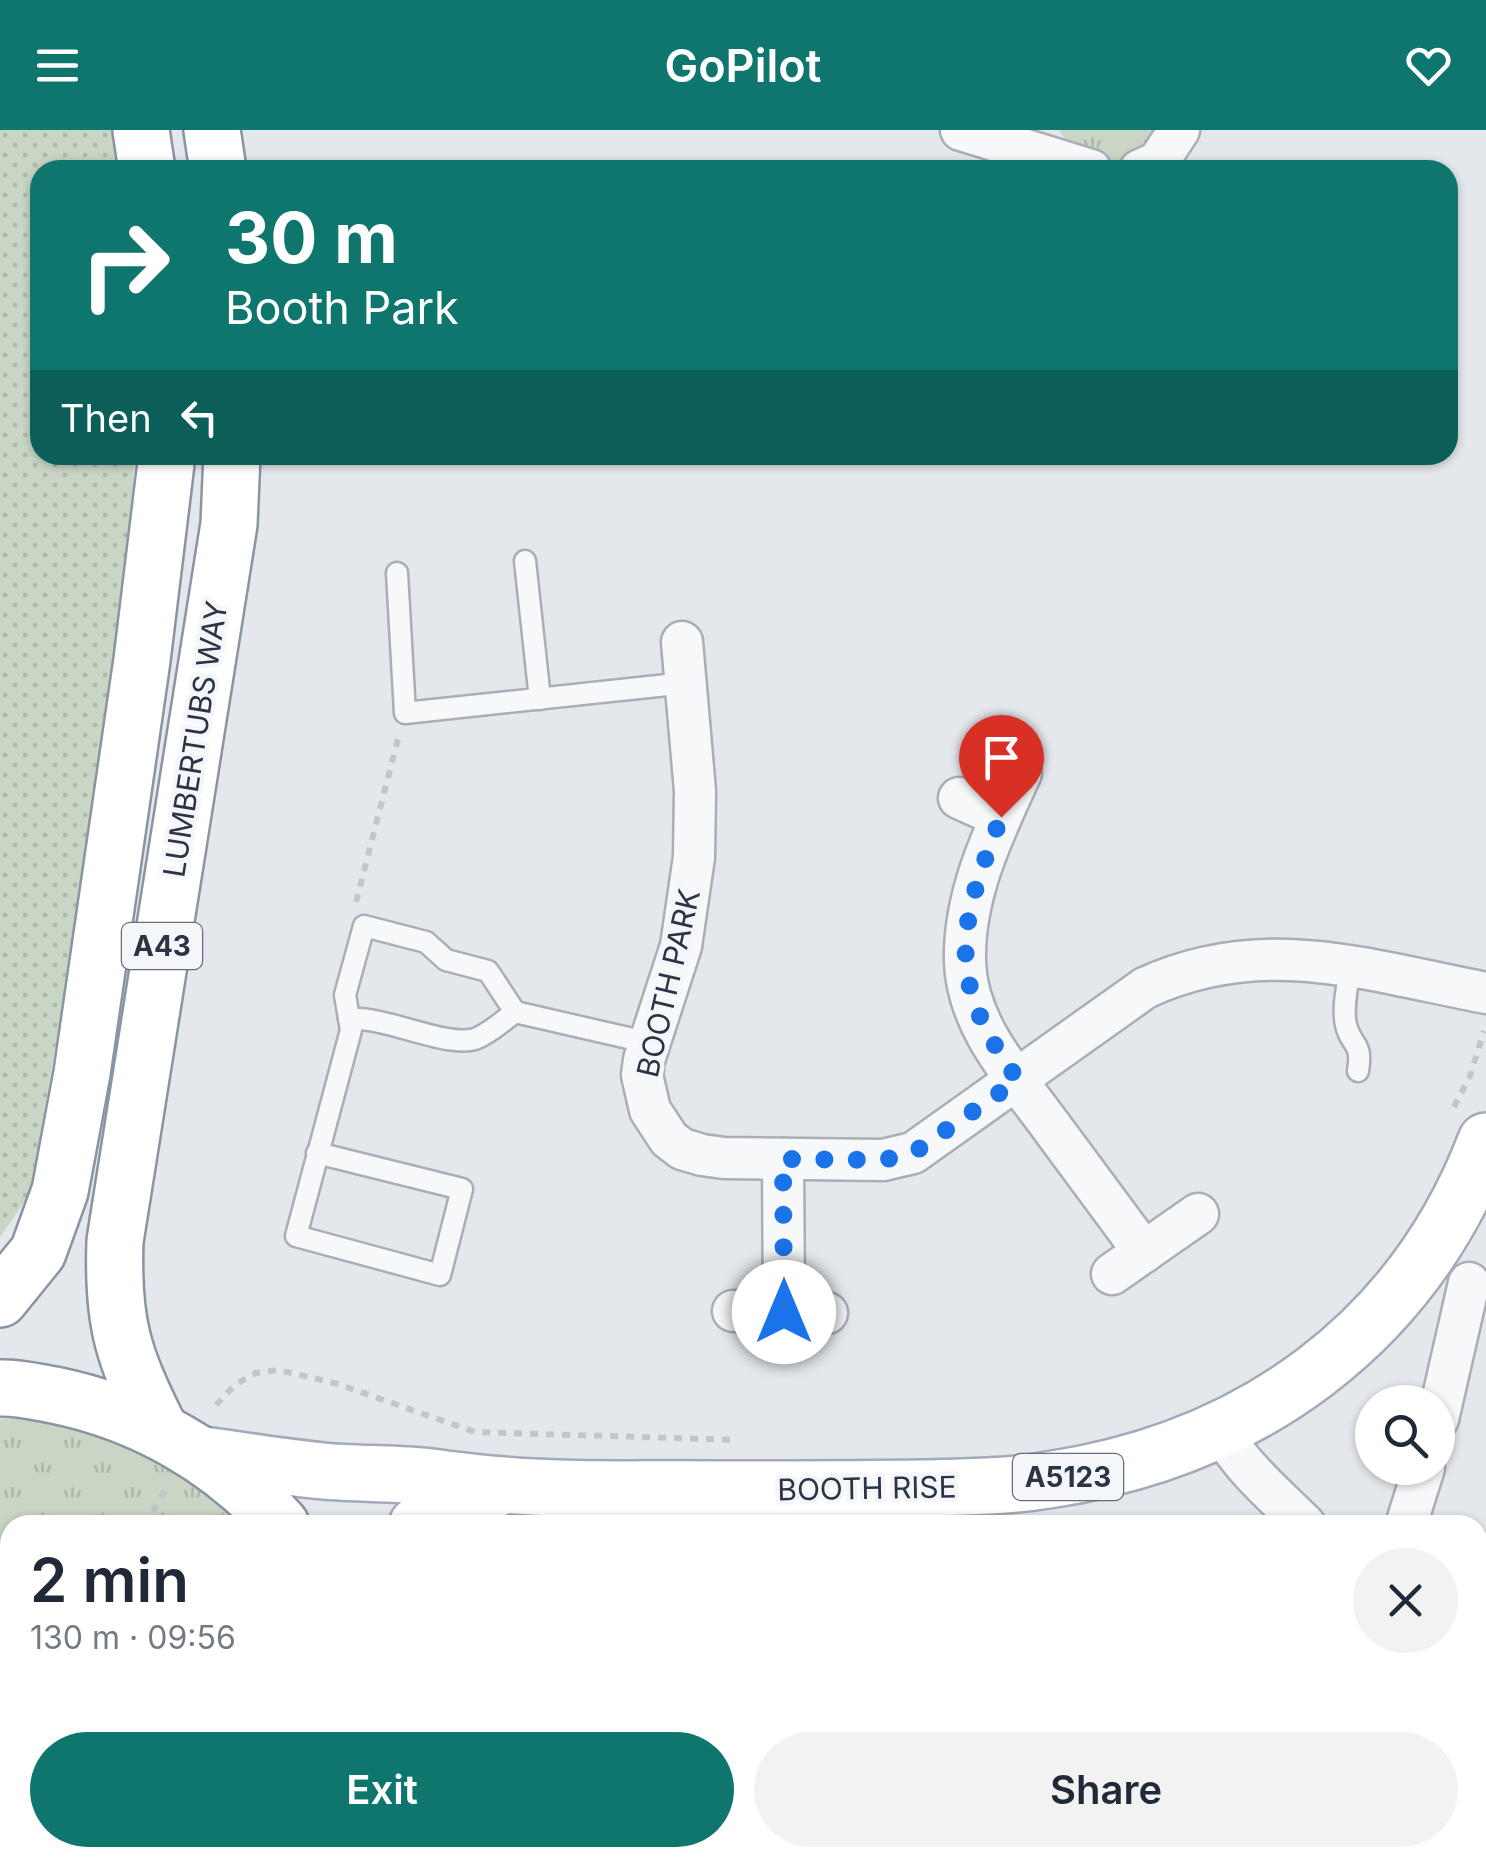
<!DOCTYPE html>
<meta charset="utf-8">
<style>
:root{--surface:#fff;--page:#f2f2f3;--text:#1f2937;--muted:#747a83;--accent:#0f766e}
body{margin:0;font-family:Inter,sans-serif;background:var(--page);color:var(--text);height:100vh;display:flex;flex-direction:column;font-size:38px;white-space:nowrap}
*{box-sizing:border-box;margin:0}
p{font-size:32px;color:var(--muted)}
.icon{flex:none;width:55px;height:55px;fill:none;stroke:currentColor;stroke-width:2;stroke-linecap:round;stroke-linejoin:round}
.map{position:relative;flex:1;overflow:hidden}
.panel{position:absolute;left:0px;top:1385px;width:1488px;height:352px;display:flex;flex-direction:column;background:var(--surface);border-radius:30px 30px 0 0;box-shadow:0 2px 8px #0004}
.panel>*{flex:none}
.banner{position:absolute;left:30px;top:30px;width:1428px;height:305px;border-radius:30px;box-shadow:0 2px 8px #0004;background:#0f766e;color:#fff;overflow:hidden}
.buttons{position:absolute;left:1355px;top:1255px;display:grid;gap:20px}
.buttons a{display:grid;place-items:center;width:100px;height:100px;border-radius:50%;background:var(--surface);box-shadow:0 2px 8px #0004;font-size:50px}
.pin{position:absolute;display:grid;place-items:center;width:85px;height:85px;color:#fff;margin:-102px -42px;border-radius:50% 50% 50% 0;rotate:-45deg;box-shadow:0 0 10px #0007}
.pin .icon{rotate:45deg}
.me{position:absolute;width:110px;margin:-55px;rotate:0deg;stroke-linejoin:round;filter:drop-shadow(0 0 8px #0008)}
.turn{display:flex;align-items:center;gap:35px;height:210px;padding:0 30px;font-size:45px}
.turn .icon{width:130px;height:130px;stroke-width:2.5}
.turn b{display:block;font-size:70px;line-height:85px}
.then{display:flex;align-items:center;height:95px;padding:0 30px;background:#0003;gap:20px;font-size:38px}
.round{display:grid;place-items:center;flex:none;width:105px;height:105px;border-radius:52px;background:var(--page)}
.overview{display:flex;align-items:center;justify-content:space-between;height:170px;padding:0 30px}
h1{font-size:60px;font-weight:600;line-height:75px}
.cta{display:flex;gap:20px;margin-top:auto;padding:20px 30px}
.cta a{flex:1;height:115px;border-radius:60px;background:var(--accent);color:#fff;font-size:40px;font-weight:600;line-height:115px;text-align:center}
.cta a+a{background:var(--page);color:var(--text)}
header{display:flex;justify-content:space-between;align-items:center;height:130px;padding:0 30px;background:var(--accent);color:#fff;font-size:45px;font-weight:600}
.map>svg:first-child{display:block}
</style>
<header><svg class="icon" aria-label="menu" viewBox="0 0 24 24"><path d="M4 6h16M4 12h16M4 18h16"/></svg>GoPilot<svg class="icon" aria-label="heart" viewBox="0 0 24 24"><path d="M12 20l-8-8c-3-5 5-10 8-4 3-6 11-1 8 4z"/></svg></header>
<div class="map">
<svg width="1486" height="1737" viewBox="0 0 1486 1737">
<defs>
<pattern id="grass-tufts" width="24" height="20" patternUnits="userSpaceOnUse" patternTransform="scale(2.5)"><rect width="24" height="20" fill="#c9d6c5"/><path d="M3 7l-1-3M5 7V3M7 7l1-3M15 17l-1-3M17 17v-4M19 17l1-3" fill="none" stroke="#adb8ab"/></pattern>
<pattern id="park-dots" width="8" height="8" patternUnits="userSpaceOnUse" patternTransform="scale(2.5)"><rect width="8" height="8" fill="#c9d6c5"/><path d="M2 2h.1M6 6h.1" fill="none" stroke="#adb8ab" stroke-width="1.8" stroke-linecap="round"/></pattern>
<pattern id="building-hatch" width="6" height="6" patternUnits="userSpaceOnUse" patternTransform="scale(2.5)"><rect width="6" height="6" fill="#bbc0ca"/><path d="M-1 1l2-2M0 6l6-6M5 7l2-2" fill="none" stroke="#989da6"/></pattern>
</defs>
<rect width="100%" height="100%" fill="#e4e7ec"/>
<!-- grass -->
<g fill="url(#grass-tufts)">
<path d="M1059,0H1166C1158,9 1148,23 1137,29C1112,41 1071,22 1059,0Z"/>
<path d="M21,1288C71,1296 118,1309 162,1333C194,1349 223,1375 253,1395H10V1728H325L322,1737H0V1289Z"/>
</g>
<!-- park -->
<polygon fill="url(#park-dots)" points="0,0 116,0 120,40 40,40 40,325 134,325 133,371 102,643 30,1064 0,1107"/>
<!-- building -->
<polygon fill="url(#building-hatch)" points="1486,1602 1486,1706 1478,1700 1478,1616"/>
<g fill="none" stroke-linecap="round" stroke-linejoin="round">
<defs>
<g id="service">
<polyline points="525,431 540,569"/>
<polyline points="397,443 405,583 686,553"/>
<path d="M1350,837C1348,855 1342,877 1346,895C1351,917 1363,911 1358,941"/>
<path d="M349,889C386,886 446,918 475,909C489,904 503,891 515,882"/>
<polyline points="317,1023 462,1059 440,1145 296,1106 351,900 345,865 364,796 426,812 446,830 488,841 515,882 650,913"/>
</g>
<g id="minor">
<polyline points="961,0 1091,40"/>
<polyline points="1140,40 1158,32 1179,0"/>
<path d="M682,512L695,661L694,727L681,816L644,930L642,945L650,980L669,1009L682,1019L702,1025L724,1028L883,1030L913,1023L1145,858C1262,804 1366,840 1486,863"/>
<path d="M1021,643C994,702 963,765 965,832C967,897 1017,949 1053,999C1083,1040 1114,1081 1144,1122"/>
<polyline points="959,668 1001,687"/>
<polyline points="783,1029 784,1183"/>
<polyline points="1112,1144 1198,1084"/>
<polyline points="733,1181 827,1183"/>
<polyline points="1438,1289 1469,1153"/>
<path d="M1221,1301C1242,1338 1275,1365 1305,1395"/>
<polyline points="1406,1395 1424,1338"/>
<polyline points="1129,1728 1144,1737"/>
<polyline points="1216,1737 1222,1728"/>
</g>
<g id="primary">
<path d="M203,1325C242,1330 282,1337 323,1341C355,1344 388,1343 421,1346C448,1349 476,1353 504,1355C573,1361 645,1358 715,1359C784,1359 852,1359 920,1358C962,1357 1006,1357 1048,1350C1250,1320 1412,1205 1486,1011"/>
<polyline points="417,1395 446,1375 498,1358"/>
<polyline points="422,1728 422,1737"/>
</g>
<g id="trunk">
<polyline points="141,0 147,40"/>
<polyline points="212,0 218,40"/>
<polyline points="0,1169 38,1122 60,1061 82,943 142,530 167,325"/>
<path d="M0,1258C18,1257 36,1262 54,1265C143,1283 221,1328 281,1395"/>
<path d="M160,1300C123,1226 112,1194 115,1111L229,394L232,325"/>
<polyline points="377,1737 378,1728"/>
</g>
</defs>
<!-- service casing -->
<use href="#service" stroke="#a9aeb7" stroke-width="25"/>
<!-- minor casing -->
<use href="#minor" stroke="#a9aeb7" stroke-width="45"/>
<!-- primary casing -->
<use href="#primary" stroke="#a3abb8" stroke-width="60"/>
<!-- trunk casing -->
<use href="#trunk" stroke="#8b94a3" stroke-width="60"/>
<!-- path -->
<g stroke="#c2c5cb" stroke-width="6" stroke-dasharray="8 8" stroke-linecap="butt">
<polyline points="356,772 399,605"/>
<polyline points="1454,977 1470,946 1484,901"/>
<polyline points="216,1275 236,1254 256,1243 279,1240 338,1254 475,1302 738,1310"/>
<polyline points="144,1395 168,1356"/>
<polyline points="0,1625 10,1609"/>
</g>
<!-- service -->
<use href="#service" stroke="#f7f8fa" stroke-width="20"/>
<!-- minor -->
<use href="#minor" stroke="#f7f8fa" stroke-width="40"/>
<!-- primary -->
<use href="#primary" stroke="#fff" stroke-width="55"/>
<!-- trunk -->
<use href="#trunk" stroke="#fff" stroke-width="55"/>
</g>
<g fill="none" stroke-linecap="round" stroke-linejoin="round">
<!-- route -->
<path stroke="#1a73e8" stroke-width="18" stroke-dasharray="0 32.4" d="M784,1182L783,1029L883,1030L913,1023L1018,950C944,848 958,798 1001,687"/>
</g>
<g text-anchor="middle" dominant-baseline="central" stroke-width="9" stroke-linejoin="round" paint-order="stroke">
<!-- shield labels -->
<g fill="#f4f6f9" stroke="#676e7b" stroke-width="2.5">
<rect x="122" y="793" width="80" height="46" rx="8"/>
<rect x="1013" y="1324" width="110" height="46" rx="8"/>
</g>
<g font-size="28" font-weight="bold" fill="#2b3445">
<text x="162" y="816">A43</text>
<text x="1068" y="1347">A5123</text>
</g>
<!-- street labels -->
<g font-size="30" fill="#2b3445" stroke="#f4f6f9">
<text transform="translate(195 609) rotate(-81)">LUMBERTUBS WAY</text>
<text transform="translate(668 853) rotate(-77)">BOOTH PARK</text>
<text transform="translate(867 1358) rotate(-1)">BOOTH RISE</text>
</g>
</g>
</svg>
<div class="buttons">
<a><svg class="icon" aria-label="search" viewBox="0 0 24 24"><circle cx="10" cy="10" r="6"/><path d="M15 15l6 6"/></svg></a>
</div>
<div class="pin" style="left:1001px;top:687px;background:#d93025"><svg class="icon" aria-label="arrive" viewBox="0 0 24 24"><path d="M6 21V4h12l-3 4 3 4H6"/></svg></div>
<svg class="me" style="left:784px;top:1182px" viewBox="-20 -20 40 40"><circle r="19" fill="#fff"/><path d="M0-13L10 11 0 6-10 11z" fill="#1a73e8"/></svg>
<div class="banner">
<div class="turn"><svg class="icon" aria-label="right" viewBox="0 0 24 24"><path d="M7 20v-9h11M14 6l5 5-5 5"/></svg><div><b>30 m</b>Booth Park</div></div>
<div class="then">Then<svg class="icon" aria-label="left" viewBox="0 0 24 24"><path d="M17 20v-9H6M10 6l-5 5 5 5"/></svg></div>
</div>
<section class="panel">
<div class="overview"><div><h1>2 min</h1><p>130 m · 09:56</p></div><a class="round"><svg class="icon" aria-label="close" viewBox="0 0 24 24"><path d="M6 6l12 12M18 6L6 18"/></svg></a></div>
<div class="cta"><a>Exit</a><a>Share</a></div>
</section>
</div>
